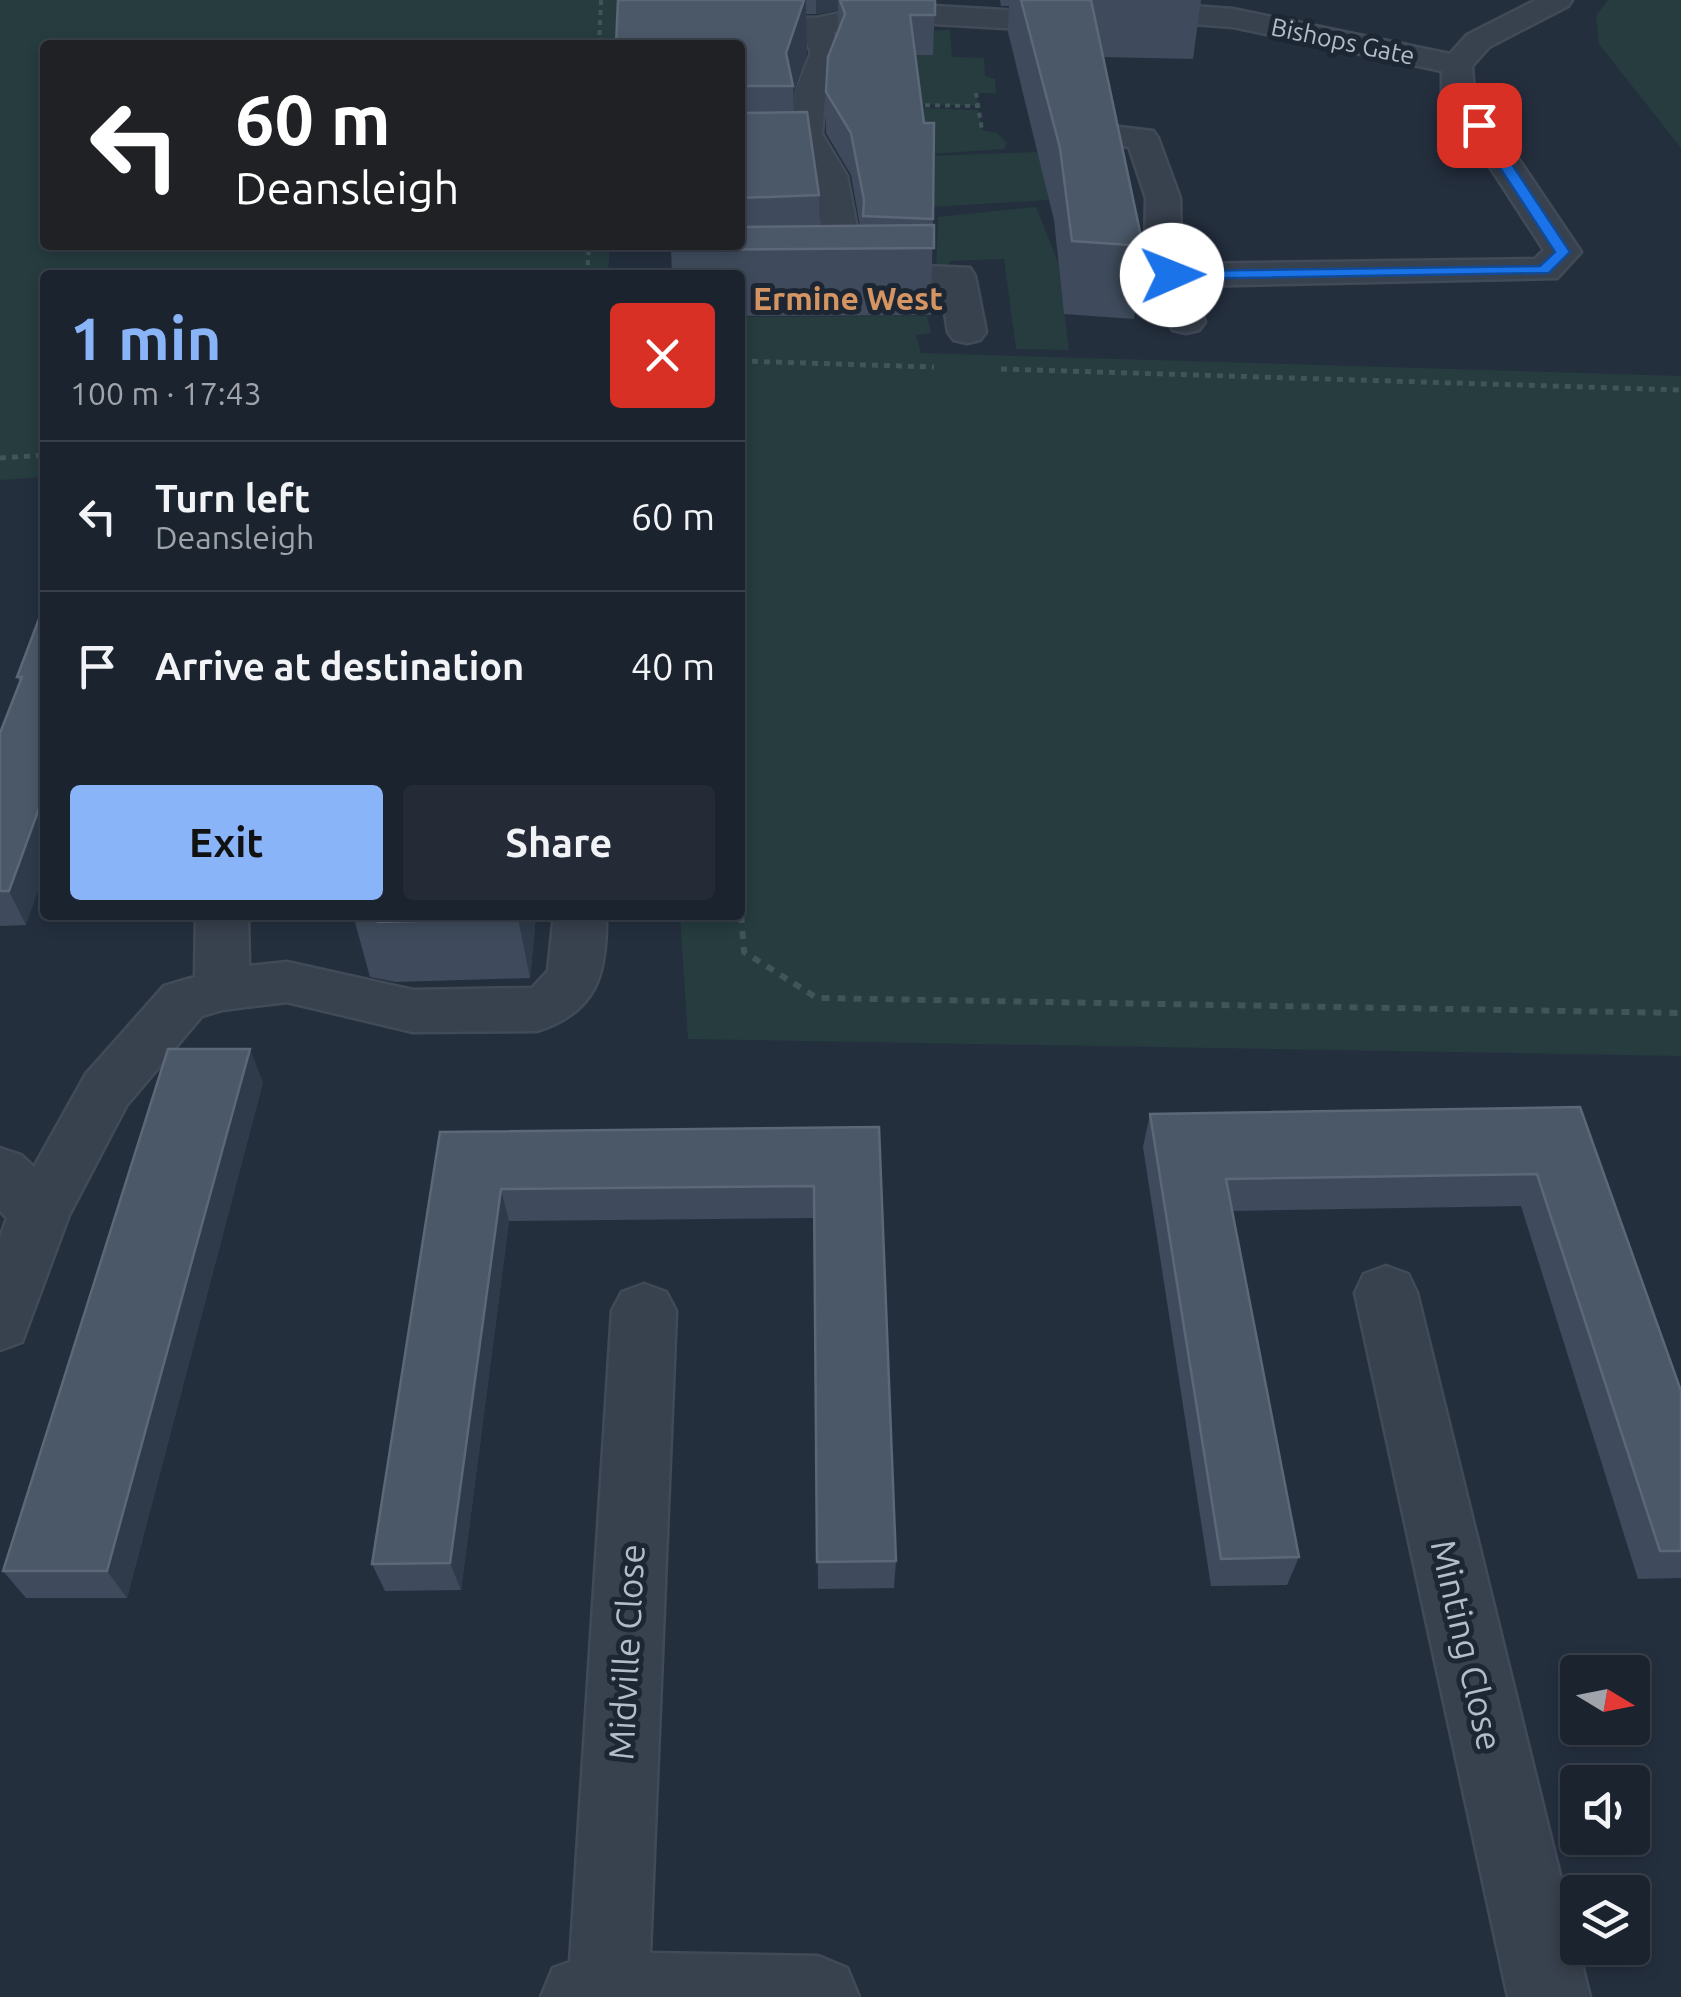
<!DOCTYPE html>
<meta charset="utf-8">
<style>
:root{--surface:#1b232e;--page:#242b36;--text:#f1f3f6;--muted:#a0a4aa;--line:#39404a;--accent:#8ab4f8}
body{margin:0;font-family:Ubuntu,sans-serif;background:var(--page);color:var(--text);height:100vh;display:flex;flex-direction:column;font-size:38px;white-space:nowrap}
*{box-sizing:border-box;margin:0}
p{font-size:32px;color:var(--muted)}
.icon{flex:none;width:55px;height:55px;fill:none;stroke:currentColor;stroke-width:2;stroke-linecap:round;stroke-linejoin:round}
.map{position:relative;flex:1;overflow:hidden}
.side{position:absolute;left:40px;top:270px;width:705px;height:650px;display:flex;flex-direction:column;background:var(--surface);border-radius:10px;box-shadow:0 5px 15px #0003,0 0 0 2px var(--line)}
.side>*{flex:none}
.top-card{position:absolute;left:40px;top:40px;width:705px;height:210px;border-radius:10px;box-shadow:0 5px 15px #0003,0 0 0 2px var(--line);background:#202124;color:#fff;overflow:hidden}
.needle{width:65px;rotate:100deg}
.controls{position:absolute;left:1560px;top:1655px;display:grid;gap:20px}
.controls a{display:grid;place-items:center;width:90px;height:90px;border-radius:10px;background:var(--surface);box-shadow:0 5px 15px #0003,0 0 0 2px var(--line);font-size:50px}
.pin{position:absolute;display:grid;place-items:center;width:85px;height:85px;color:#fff;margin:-42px;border-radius:20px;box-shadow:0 5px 15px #0006}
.me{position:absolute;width:110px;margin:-55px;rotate:89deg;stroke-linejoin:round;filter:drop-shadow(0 0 8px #0008)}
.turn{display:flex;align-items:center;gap:35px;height:210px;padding:0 30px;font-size:45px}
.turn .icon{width:130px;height:130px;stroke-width:2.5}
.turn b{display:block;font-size:70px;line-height:85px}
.round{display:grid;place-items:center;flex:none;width:105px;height:105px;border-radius:10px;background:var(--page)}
.overview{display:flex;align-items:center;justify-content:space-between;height:170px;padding:0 30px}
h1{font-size:60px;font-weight:700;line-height:75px;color:var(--accent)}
.button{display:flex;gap:20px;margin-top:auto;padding:20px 30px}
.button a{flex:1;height:115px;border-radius:10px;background:var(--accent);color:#111;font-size:40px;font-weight:700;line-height:115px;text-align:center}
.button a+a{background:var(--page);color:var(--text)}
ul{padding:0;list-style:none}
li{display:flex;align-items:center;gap:30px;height:150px;padding:0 30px;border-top:2px solid var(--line)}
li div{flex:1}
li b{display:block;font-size:38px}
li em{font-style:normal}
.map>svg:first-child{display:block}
</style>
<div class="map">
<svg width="1681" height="1997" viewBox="0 0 1681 1997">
<rect width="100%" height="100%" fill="#242f3e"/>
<!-- green -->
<g fill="#263c3f">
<polygon points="0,0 624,0 622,45 45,45 45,245 610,245 608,275 45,275 45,477 0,480"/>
<polygon points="1608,0 1681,0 1681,148 1599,44 1596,16"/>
<polygon points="950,30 952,57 984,58 985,76 995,79 996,93 976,93 978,106 912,104 904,31"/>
<polygon points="919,108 978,110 982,130 997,133 1007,143 1004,149 930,154"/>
<polygon points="1041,152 1049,200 932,207 922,156"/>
<polygon points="1036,207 1058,262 1069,350 1016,349 1004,259 949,261 949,272 936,271 938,217"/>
<polygon points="927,316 931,333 916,335 921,353 1681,376 1681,1056 688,1039 680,915 740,915 740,317"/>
</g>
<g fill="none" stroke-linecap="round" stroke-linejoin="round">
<defs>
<g id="minor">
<polygon points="1536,0 1572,0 1568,6 1489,47 1472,66 1474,93 1581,252 1557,278 1193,286 1205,322 1199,330 1186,333 1173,330 1167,322 1145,246 1146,198 1129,147 1108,144 1103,137 1108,130 1119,127 1153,131 1158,138 1180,198 1181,246 1186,264 1535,259 1544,250 1442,93 1442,71 1233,27 1165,22 1023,29 916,23 833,32 841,53 825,97 822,134 847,176 860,244 859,263 970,268 975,276 986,332 980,340 967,343 954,340 948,332 941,287 827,282 822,274 824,244 813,176 790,134 793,97 811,53 804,35 731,33 721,30 716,24 721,18 731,15 816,18 860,9 916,5 1023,11 1165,4 1233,9 1450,54 1467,35"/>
<path d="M196,915H248L249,966L287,962L413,990L532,988L548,971L554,915H606C607,974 597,1012 537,1031L413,1032L287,1002L222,1010L202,1016L126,1106L69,1215L22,1342L0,1350V1238L7,1218L0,1211V1148L21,1155L34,1167L86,1074L164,986L195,977Z"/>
<polygon points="1386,1266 1408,1274 1417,1293 1590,1997 1508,1997 1355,1293 1364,1274"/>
<polygon points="644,1284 666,1292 676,1311 650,1953 818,1956 847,1968 859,1997 541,1997 553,1968 570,1962 612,1311 622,1292"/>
</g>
</defs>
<!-- minor casing -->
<use href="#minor" stroke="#414a57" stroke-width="5"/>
<!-- path-far2 -->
<g stroke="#3f5557" stroke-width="4" stroke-dasharray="5 5" stroke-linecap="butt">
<polyline points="599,45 601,0"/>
<polyline points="915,105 978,106 982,130 976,93"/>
<polyline points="587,275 589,245"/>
</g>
<!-- path-far1 -->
<g stroke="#3f5557" stroke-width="5" stroke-dasharray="6 6" stroke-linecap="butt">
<polyline points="740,361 934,367"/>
<polyline points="1001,369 1681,390"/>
<polyline points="0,458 45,455"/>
</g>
<!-- path -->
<polyline stroke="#3f5557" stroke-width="6" stroke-dasharray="8 8" stroke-linecap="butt" points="740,899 744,952 817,998 1681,1013"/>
<!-- minor -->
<use href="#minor" fill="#38414e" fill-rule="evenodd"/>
</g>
<!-- wall -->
<g fill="#3f4b5c" fill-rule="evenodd">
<path d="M618,0H935L933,55H915L933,219L931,315L740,316V275H672L671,250L740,245V45ZM838,10V31L826,92V133L851,175L860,226H819V195L794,113L793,97L807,53L806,14H816Z"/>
<polygon points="1000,0 1201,0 1193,59 1104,57 1143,246 1134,319 1064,314 1054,220 1008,32 1009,6 1001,6"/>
<polygon points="38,620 26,925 0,926 0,733 20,683 17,677"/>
<polygon points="353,915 536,915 530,978 396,982 370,977"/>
<polygon points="263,1082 127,1598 26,1598 3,1571"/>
<polygon points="1580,1107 1681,1391 1681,1578 1638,1579 1521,1206 1232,1211 1299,1557 1287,1585 1211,1586 1143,1147 1150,1114"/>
<polygon points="879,1127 896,1561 894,1588 818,1589 814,1218 509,1221 461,1590 385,1591 372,1564 440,1132"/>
</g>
<!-- shaded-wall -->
<g fill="#2f3b4b">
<polygon points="804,0 806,0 807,53 793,97 793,86 786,53"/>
<polygon points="816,0 838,0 838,10 816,14"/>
<polygon points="45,792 45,870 26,925 9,891"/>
<polygon points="518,915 536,915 530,978 518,918"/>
<polygon points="250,1049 263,1082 127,1598 107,1571"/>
<polygon points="501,1189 509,1221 461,1590 450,1563"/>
</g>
<!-- building -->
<g fill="#4b5868" stroke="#5c6777" stroke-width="2.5">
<polygon points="618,0 804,0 786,53 793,86 740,86 740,45 616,45"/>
<polygon points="840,0 935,0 935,15 910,15 924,123 934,123 933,219 863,216 864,200 851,133 826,92 828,57 845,14"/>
<polygon points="1021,0 1091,0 1143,246 1072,241 1060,148"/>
<polygon points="807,112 819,195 740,198 740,113"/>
<polygon points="934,225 934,248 671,250 671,245 740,245 740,227"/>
<polygon points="45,603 45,792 9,891 0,891 0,733 22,677 17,677"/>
<polygon points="353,915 518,915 518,918 379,922"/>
<polygon points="168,1049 250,1049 107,1571 3,1571"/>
<polygon points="1580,1107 1681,1391 1681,1551 1660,1551 1537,1174 1226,1179 1299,1557 1221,1559 1150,1114"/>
<polygon points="879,1127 896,1561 817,1562 814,1186 501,1189 450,1563 372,1564 440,1132"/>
</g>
<!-- route -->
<polygon fill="#1a73e8" stroke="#114b97" stroke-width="2.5" points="1474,122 1484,122 1570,252 1549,273 1172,279 1165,275 1172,271 1540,266 1555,252 1472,125"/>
<g text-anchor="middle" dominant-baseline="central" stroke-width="10" stroke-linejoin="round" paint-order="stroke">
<!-- far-street labels -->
<g font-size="25" fill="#b4bcc9" stroke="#1d2633">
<text transform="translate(1343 41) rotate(12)">Bishops Gate</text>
</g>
<!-- far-district labels -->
<g font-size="32" font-weight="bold" fill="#d59563" stroke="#1d2633">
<text x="848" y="298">Ermine West</text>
</g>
<!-- near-street labels -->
<g font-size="35" fill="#b4bcc9" stroke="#1d2633">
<text transform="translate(1467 1645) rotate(77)">Minting Close</text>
<text transform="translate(626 1652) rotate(-87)">Midville Close</text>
</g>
</g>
</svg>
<div class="controls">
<a><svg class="needle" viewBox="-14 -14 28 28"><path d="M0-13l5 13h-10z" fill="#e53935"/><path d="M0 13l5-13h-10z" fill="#a0a4aa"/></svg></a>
<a><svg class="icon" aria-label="sound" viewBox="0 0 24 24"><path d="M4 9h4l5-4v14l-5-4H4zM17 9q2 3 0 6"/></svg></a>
<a><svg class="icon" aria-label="layers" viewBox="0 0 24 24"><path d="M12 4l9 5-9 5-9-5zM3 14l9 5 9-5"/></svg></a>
</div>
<div class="pin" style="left:1479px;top:125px;background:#d93025"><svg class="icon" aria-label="arrive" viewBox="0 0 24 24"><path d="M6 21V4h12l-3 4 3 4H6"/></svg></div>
<svg class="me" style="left:1172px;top:275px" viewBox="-20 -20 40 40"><circle r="19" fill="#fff"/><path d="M0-13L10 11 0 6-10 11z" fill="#1a73e8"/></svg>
<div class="top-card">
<div class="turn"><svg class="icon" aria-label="left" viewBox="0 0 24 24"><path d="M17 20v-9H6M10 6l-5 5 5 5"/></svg><div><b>60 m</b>Deansleigh</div></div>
</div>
<section class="side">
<div class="overview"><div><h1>1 min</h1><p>100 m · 17:43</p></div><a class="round" style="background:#d93025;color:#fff"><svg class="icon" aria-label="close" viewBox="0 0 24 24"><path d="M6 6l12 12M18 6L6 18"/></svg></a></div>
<ul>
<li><svg class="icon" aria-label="left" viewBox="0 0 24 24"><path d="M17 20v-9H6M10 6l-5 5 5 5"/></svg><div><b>Turn left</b><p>Deansleigh</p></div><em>60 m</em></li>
<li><svg class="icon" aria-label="arrive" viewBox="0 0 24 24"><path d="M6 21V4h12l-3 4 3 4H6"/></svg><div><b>Arrive at destination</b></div><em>40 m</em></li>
</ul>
<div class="button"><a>Exit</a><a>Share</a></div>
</section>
</div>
